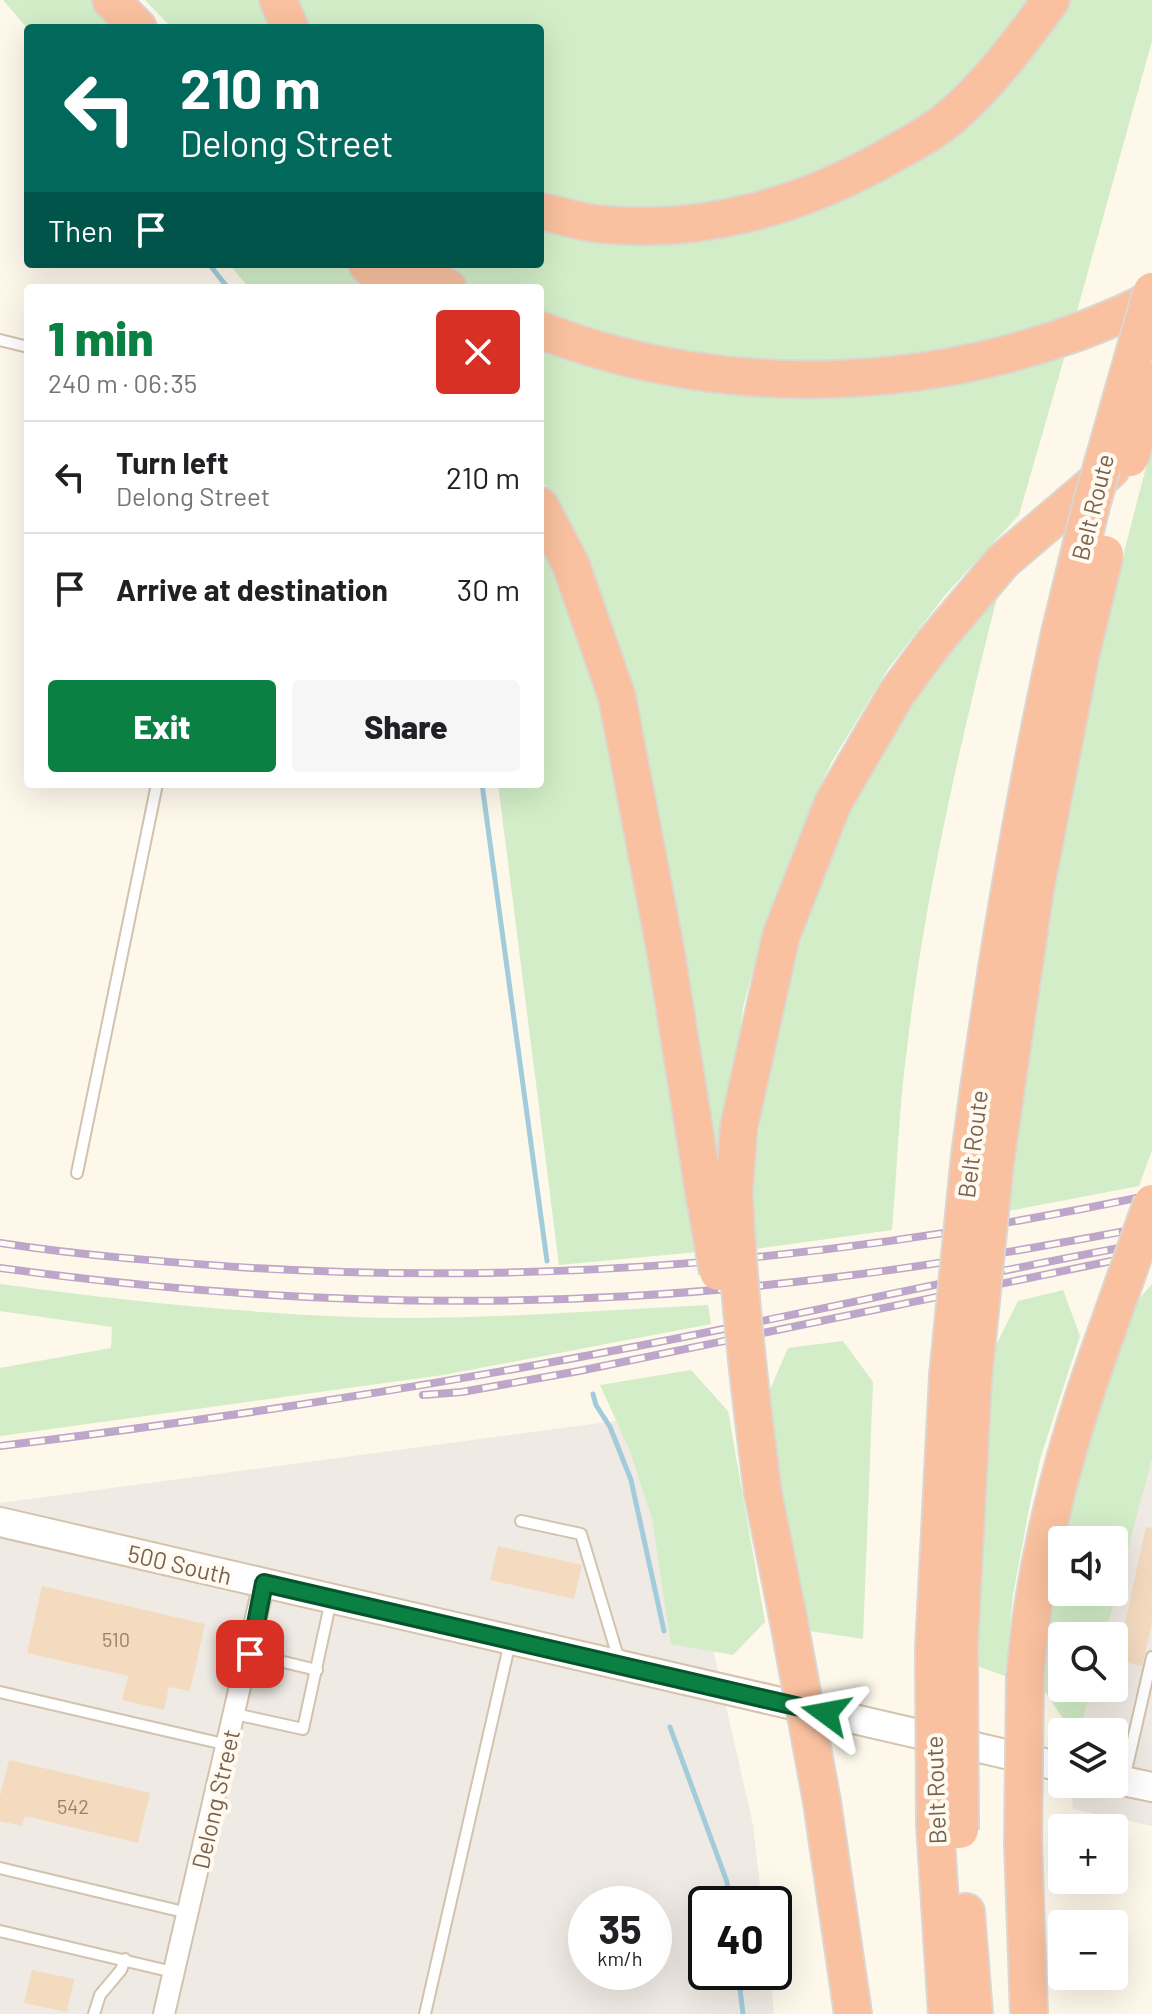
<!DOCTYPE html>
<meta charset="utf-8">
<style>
:root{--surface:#fff;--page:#f6f6f6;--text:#202124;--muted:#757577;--line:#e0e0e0;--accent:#0b8043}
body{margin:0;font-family:Barlow,sans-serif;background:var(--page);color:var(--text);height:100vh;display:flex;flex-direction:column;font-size:30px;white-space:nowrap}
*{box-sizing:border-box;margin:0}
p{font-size:26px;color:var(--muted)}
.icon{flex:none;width:44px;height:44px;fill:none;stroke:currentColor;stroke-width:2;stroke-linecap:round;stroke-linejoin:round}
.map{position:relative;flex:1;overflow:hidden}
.details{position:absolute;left:24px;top:284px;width:520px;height:504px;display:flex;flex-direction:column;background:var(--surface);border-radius:8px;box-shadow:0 8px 32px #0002}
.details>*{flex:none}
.guide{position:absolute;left:24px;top:24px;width:520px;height:244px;border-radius:8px;box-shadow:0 8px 32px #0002;background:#00695c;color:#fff;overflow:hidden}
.fabs{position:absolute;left:1048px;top:1526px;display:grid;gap:16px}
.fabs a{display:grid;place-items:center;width:80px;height:80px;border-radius:8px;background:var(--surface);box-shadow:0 8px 32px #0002;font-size:40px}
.speed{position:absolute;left:568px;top:1886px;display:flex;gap:16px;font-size:40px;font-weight:700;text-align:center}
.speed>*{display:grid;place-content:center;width:104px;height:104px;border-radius:50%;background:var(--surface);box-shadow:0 8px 32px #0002;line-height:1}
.speed small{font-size:20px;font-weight:400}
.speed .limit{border:4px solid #111;border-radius:12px;background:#fff;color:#111}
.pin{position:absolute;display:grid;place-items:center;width:68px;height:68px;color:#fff;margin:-34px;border-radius:16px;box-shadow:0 4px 12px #0006}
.me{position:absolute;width:88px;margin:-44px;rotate:283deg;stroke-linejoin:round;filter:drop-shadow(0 0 6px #0008)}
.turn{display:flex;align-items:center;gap:28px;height:168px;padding:0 24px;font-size:36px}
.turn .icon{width:104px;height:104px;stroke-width:2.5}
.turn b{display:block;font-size:56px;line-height:68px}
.then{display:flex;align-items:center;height:76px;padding:0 24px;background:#0003;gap:16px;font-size:30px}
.round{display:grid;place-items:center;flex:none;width:84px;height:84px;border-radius:8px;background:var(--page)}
.headline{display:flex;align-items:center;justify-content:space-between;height:136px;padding:0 24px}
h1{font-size:48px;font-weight:800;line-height:60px;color:var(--accent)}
.cta{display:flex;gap:16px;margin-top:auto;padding:16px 24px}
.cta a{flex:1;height:92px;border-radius:8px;background:var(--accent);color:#fff;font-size:32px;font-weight:800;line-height:92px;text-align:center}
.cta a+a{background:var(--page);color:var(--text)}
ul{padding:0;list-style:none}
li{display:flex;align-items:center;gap:24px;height:112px;padding:0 24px;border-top:2px solid var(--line)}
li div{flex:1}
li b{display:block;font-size:30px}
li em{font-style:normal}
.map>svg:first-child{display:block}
</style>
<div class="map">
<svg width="1152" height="2014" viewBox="0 0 1152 2014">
<rect width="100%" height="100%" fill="#fdf8ea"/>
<!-- industrial -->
<g fill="#efeae3" fill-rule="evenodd">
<polygon points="1152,1373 1152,1826 1073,1809 1071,1784 1114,1784 1114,1732 1068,1732 1065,1688 1114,1688 1114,1636 1072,1636 1114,1592 1114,1540"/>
<path d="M660,1415L753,1825L762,1904H706V1972H770L774,2014H0V1503ZM586,1904H654V1972H586Z"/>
</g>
<!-- green -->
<g fill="#d2edc7" fill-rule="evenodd">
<polygon points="3,0 91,0 118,28 28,29"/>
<polygon points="145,0 261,0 270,28 172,28"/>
<polygon points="284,0 1036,0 949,99 853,162 735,203 643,212 540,200 540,28 296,28"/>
<polygon points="1060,0 1152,0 1152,41 1074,322 954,356 739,367 540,320 540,288 471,288 432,264 540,264 540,221 841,193"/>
<polygon points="229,264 350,264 374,288 249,288"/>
<polygon points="540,343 694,385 1067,348 1019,515 946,594 888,669 831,763 809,811 766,923 743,1007 720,1194 567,531 540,475"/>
<polygon points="1152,444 1152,1150 1139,1186 1008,1211 1035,975 1107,618"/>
<polygon points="540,526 613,730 708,1251 559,1265 498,784 540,784"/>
<path d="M1004,570C964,727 926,886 907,1048C899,1108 897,1170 892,1230L755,1249L752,1203L770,1019L780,969L861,771Z"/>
<path d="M0,1284C116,1300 233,1312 350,1317C470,1321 589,1311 708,1305L711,1324L443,1375L0,1436V1368L111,1348L112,1327L0,1311Z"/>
<path d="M1152,1284V1458L1105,1636H1062V1688H1091L1079,1732H1072L1040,1684L1066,1505L1123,1317ZM1062,1540H1114V1592H1062Z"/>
<polygon points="1063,1290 1080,1336 1041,1456 1030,1504 1013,1595 1005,1676 977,1666 981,1518 989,1359 1018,1301"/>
<polygon points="843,1341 873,1382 863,1639 803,1630 763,1406 788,1348"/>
<polygon points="691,1370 728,1411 765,1622 733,1655 671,1644 652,1518 630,1451 600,1385"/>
</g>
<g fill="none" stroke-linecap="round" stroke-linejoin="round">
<!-- stream -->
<g stroke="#a2ccdb" stroke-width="5">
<polyline points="209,264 228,288"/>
<polyline points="482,784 547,1261"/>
<polyline points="593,1394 596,1405 610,1427 631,1480 664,1631"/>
<polyline points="670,1727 727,1882 730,1904"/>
<polyline points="738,1972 743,2014"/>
</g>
</g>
<!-- building -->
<g fill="#f4dbc0">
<polygon points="1146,1527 1152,1528 1152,1623 1142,1666 1117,1660"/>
<polygon points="498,1546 582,1565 574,1599 490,1580"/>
<polygon points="42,1586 205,1624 190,1691 169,1687 164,1710 122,1700 128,1676 27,1653"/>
<polygon points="9,1760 150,1793 138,1843 25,1816 22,1826 0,1821 0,1796"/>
<polygon points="32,1970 74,1979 67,2012 24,2003"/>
</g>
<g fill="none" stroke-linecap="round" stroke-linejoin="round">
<defs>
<g id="lane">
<polyline points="0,340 28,347"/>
<polyline points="77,1173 157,784"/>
<polyline points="521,1521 581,1534 619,1660"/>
<polyline points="250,1654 317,1670"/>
<polyline points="0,1692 228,1745"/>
<polyline points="235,1714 303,1729 331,1600"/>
<polyline points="1124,1779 1152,1657"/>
<polyline points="0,1868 188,1913"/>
<polyline points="0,1931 173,1972"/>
<polyline points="94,2014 100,1995 121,1970 125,1959"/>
<polyline points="425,2014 510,1642"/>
</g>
<polyline id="street" points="164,2014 264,1583"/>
<g id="secondary">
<polyline points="0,1522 1062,1767"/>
<polyline points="1114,1779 1152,1787"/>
</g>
<g id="highway">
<polyline points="111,0 138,28"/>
<polyline points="278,0 290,28"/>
<path d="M540,211C559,215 580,222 599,224C702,235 802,206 891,155C911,144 935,131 952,116C990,83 1022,40 1051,0"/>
<polyline points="367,264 389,288"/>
<polyline points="408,264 448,288"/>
<path d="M540,330C734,406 966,393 1152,300"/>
<polyline points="540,506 571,565 617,697 666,953 705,1198"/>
<path d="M970,1155C993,979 1022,806 1060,633"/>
<polyline points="995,1163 1035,890 1081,653"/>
<polyline points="734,1191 739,1126 781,936 833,803 897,693 933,644 1002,562 1111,469"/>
<polyline points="763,1493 789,1622"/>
<polyline points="934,1648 948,1376"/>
<polyline points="959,1648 973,1379"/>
<path d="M1025,1676C1034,1567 1061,1460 1098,1356"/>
<polyline points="822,1802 853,2014"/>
<polyline points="935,1824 947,2014"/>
<polyline points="1023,1843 1029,2014"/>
<polyline points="966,1912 974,2014"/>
</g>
</defs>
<!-- lane casing -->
<use href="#lane" stroke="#d2c2ae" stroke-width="14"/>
<!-- street casing -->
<use href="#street" stroke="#d2c2ae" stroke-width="24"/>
<!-- secondary casing -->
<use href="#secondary" stroke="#d5c3ac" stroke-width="32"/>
<!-- highway casing -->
<use href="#highway" stroke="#ddd6d0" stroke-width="40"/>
<!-- lane -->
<use href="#lane" stroke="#fff" stroke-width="10"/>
<!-- street -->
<use href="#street" stroke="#fff" stroke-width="20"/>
<!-- secondary -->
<use href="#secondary" stroke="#fff" stroke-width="28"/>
<!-- highway -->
<use href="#highway" stroke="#f9c19f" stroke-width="36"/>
<defs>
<g id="rail">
<path d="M0,1243C84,1256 168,1262 252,1268C561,1286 850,1258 1152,1195"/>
<path d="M0,1268C210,1297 421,1308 632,1296C807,1286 980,1259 1152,1226"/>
<polyline points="423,1395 462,1392 579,1371 1121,1259"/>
<path d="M0,1446C214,1420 426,1387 638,1346C809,1313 980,1273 1152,1242"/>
</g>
</defs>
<!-- rail casing -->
<use href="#rail" stroke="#bda6ca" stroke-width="8"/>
<!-- rail -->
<use href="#rail" stroke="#fffbf2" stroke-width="5" stroke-dasharray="15" stroke-linecap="butt"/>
<defs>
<g id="highway-bridge">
<polyline points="1130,458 1152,381"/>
<polyline points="1060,633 1092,502 1152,291"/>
<polyline points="1081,653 1105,554"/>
<path d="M734,1191C738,1292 750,1392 763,1493"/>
<polyline points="705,1198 718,1272"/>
<polyline points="1098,1356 1152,1203"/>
<polyline points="948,1376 970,1155"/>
<polyline points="973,1379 995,1163"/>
<polyline points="789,1622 822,1802"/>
<polyline points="934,1648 935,1824"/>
<polyline points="959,1650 960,1830"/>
<polyline points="1023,1843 1025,1676"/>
</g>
</defs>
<!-- highway-bridge casing -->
<use href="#highway-bridge" stroke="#ddd6d0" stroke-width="40" stroke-linecap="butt"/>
<!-- highway-bridge -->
<use href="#highway-bridge" stroke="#f9c19f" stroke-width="36"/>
</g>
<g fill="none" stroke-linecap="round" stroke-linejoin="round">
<defs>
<polyline id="route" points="250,1654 264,1583 826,1713"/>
</defs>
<!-- route casing -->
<use href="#route" stroke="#07532c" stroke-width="20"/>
<!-- route -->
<use href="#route" stroke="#0b8043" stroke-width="14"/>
</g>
<g text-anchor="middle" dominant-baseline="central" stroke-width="8" stroke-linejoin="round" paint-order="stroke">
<!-- number labels -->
<g font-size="20" fill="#998068">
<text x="116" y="1639">510</text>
<text x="73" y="1806">542</text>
</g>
<!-- street labels -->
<g font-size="24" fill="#7b624b" stroke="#fffbf2">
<text transform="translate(1092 507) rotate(-76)">Belt Route</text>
<text transform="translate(972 1144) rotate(-83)">Belt Route</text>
<text transform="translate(180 1564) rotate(13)">500 South</text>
<text transform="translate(935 1790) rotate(-92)">Belt Route</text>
<text transform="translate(215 1799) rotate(-77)">Delong Street</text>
</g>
</g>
</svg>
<div class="fabs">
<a><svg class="icon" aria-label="sound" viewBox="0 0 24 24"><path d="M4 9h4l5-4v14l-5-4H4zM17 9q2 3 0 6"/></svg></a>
<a><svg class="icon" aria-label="search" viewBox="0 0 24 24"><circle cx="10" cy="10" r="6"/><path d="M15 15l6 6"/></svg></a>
<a><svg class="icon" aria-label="layers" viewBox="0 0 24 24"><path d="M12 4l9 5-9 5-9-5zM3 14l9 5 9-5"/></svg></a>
<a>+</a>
<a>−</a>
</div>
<div class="speed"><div>35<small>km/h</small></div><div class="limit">40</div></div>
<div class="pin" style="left:250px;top:1654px;background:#d93025"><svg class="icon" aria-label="arrive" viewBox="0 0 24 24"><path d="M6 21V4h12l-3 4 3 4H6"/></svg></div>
<svg class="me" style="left:826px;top:1713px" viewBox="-20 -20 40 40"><path d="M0-17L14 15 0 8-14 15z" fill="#0b8043" stroke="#fff" stroke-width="4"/></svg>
<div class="guide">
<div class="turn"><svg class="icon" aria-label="left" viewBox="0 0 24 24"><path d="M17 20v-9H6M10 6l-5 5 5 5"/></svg><div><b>210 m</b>Delong Street</div></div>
<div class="then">Then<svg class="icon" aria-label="arrive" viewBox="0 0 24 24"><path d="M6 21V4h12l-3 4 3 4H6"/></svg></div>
</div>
<section class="details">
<div class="headline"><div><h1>1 min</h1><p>240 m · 06:35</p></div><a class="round" style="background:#d93025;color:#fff"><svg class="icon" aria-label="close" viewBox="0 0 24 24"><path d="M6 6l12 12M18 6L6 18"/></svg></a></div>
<ul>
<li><svg class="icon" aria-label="left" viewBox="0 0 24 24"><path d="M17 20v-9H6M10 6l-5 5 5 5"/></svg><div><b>Turn left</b><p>Delong Street</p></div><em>210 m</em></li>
<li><svg class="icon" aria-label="arrive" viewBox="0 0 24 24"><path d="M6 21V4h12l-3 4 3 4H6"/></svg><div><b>Arrive at destination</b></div><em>30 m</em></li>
</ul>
<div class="cta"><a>Exit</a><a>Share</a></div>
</section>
</div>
